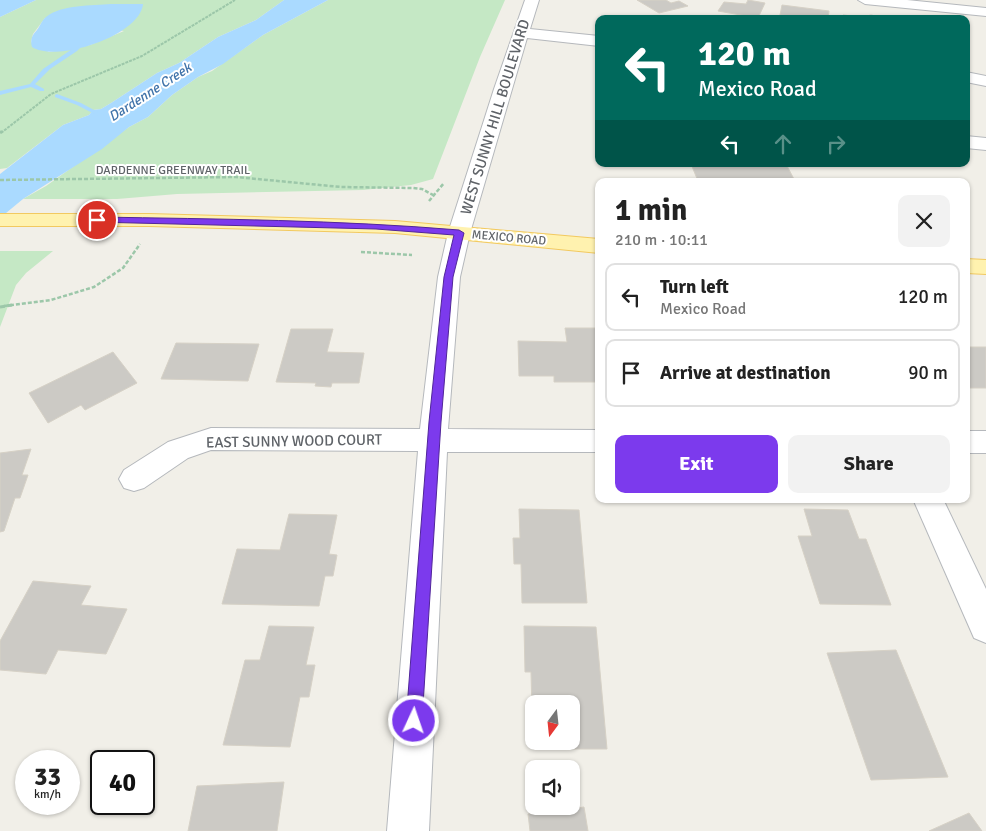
<!DOCTYPE html>
<meta charset="utf-8">
<style>
:root{--surface:#fff;--page:#f2f2f2;--text:#222;--muted:#767676;--line:#e0e0e0;--accent:#7c3aed}
body{margin:0;font-family:Signika,sans-serif;background:var(--page);color:var(--text);height:100vh;display:flex;flex-direction:column;font-size:19px;white-space:nowrap}
*{box-sizing:border-box;margin:0}
p{font-size:16px;color:var(--muted)}
.icon{flex:none;width:28px;height:28px;fill:none;stroke:currentColor;stroke-width:2;stroke-linecap:round;stroke-linejoin:round}
.map{position:relative;flex:1;overflow:hidden}
.details{position:absolute;left:595px;top:178px;width:375px;height:325px;display:flex;flex-direction:column;background:var(--surface);border-radius:10px;box-shadow:0 1px 4px #0004}
.details>*{flex:none}
.top-card{position:absolute;left:595px;top:15px;width:375px;height:152px;border-radius:10px;box-shadow:0 1px 4px #0004;background:#00695c;color:#fff;overflow:hidden}
.needle{width:32px;rotate:195deg}
.fabs{position:absolute;left:525px;top:695px;display:grid;gap:10px}
.fabs a{display:grid;place-items:center;width:55px;height:55px;border-radius:10px;background:var(--surface);box-shadow:0 1px 4px #0004;font-size:25px}
.speed{position:absolute;left:15px;top:750px;display:flex;gap:10px;font-size:25px;font-weight:700;text-align:center}
.speed>*{display:grid;place-content:center;width:65px;height:65px;border-radius:50%;background:var(--surface);box-shadow:0 1px 4px #0004;line-height:1}
.speed small{font-size:12px;font-weight:400}
.speed .limit{border:2px solid #111;border-radius:8px;background:#fff;color:#111}
.pin{position:absolute;display:grid;place-items:center;width:42px;height:42px;color:#fff;margin:-21px;border:2px solid #fff;border-radius:50%;box-shadow:0 1px 5px #0007}
.me{position:absolute;width:55px;margin:-28px;rotate:3deg;stroke-linejoin:round;filter:drop-shadow(0 0 4px #0008)}
.turn{display:flex;align-items:center;gap:18px;height:105px;padding:0 20px;font-size:22px}
.turn .icon{width:65px;height:65px;stroke-width:2.5}
.turn b{display:block;font-size:35px;line-height:42px}
.lanes{display:flex;align-items:center;height:48px;padding:0 20px;background:#0003;justify-content:center;gap:25px;direction:ltr}
.lanes .off{opacity:.35}
.round{display:grid;place-items:center;flex:none;width:52px;height:52px;border-radius:10px;background:var(--page)}
.headline{display:flex;align-items:center;justify-content:space-between;height:85px;padding:0 20px}
h1{font-size:30px;font-weight:700;line-height:38px}
.cta{display:flex;gap:10px;margin-top:auto;padding:10px 20px}
.cta a{flex:1;height:58px;border-radius:10px;background:var(--accent);color:#fff;font-size:20px;font-weight:700;line-height:58px;text-align:center}
.cta a+a{background:var(--page);color:var(--text)}
ul{padding:0;list-style:none}
li{display:flex;align-items:center;gap:15px;height:68px;margin:0 10px 8px;padding:0 10px;border:2px solid var(--line);border-radius:10px}
li div{flex:1}
li b{display:block;font-size:19px}
li em{font-style:normal}
.map>svg:first-child{display:block}
</style>
<div class="map">
<svg width="986" height="831" viewBox="0 0 986 831">
<rect width="100%" height="100%" fill="#f1efe8"/>
<!-- green -->
<g fill="#c5e8c5" fill-rule="evenodd">
<path d="M36,0H284L256,20L218,37L179,63L157,73L111,103L101,109L93,110L89,115L63,125L7,168L0,169V17ZM45,18L124,31L90,45L49,52L31,42L33,34Z"/>
<polygon points="328,0 505,0 480,57 433,179 411,185 363,190 177,194 117,199 23,199 46,186 129,127 148,117 172,95 198,77 212,71 263,35"/>
<polygon points="0,251 53,251 26,273 16,285 0,327"/>
</g>
<!-- water -->
<g fill="#aadaff">
<polygon points="0,0 36,0 0,17"/>
<polygon points="284,0 328,0 263,35 223,64 198,77 172,95 148,117 129,127 102,149 23,199 0,218 0,174 63,125 89,115 93,110 101,109 111,103 157,73 179,63 218,37 256,20"/>
<path d="M111,4H143C140,36 56,63 32,47C30,40 32,35 37,30C40,26 42,20 46,17C62,4 92,6 111,4Z"/>
</g>
<g fill="none" stroke-linecap="round" stroke-linejoin="round">
<!-- stream -->
<g fill="#aadaff" fill-rule="evenodd">
<polygon points="78,45 81,47 77,51 50,69 35,84 44,89 44,91 40,91 31,87 0,95 0,91 30,84 43,69"/>
<polygon points="57,94 81,103 107,117 102,118 77,105 55,97 55,95"/>
</g>
</g>
<!-- building -->
<g fill="#cccac5" stroke="#d6d1c6" fill-rule="evenodd">
<polygon points="637,0 666,0 671,3 679,1 688,6 659,13"/>
<polygon points="748,0 765,3 758,18 718,11 724,2 746,4"/>
<polygon points="782,5 829,11 828,19 780,15"/>
<polygon points="843,15 862,17 871,15 891,19 843,19"/>
<polygon points="691,164 786,164 795,181 698,181"/>
<polygon points="565,328 596,328 599,350 599,382 554,382 554,376 519,376 518,341 567,342"/>
<polygon points="291,329 333,329 327,352 364,353 359,383 332,383 331,387 315,386 316,383 276,382"/>
<polygon points="176,343 259,344 248,381 161,379"/>
<polygon points="966,347 986,347 986,388 970,388 966,384"/>
<polygon points="113,352 137,383 85,410 81,405 48,423 29,393"/>
<polygon points="31,449 22,475 28,475 20,498 15,498 4,531 0,532 0,453"/>
<polygon points="519,509 579,510 587,603 522,603 521,564 514,564 513,538 520,538"/>
<polygon points="804,509 848,510 859,539 866,539 891,605 820,604 798,536 812,536"/>
<polygon points="289,514 337,515 329,554 337,555 333,576 325,576 319,606 222,604 237,549 280,550"/>
<polygon points="33,581 91,586 81,605 127,609 106,654 58,650 46,674 0,670 0,641"/>
<polygon points="269,626 314,627 306,665 315,665 309,697 300,697 290,747 223,745 245,660 260,660"/>
<path d="M524,626L596,627L607,749H533L531,672H525ZM534,704H571V741H534Z"/>
<polygon points="896,650 948,777 871,780 827,653"/>
<polygon points="284,782 277,831 188,831 197,786"/>
<polygon points="584,807 588,831 530,831 528,814"/>
<polygon points="969,813 982,831 929,831"/>
</g>
<g fill="none" stroke-linecap="round" stroke-linejoin="round">
<defs>
<g id="minor">
<polygon points="525,0 539,0 530,29 599,36 599,46 527,38 470,233 460,277 448,429 599,430 599,452 447,452 429,831 387,831 418,451 211,450 188,458 144,488 134,491 124,488 119,479 124,470 168,442 211,428 420,429 438,277 448,233 494,89"/>
<polygon points="858,0 907,0 986,8 986,16 865,4"/>
<polygon points="966,72 986,76 986,86 966,82"/>
<polygon points="966,136 986,138 986,150 966,148"/>
<rect x="966" y="431" width="20" height="22"/>
<polygon points="913,499 943,499 986,589 986,643 974,638"/>
</g>
<g id="major">
<polygon points="0,214 149,214 395,221 599,239 599,253 395,233 149,226 0,226"/>
<polygon points="966,259 986,260 986,274 966,273"/>
</g>
</defs>
<!-- minor casing -->
<use href="#minor" stroke="#b5b8bc" stroke-width="2"/>
<!-- major casing -->
<use href="#major" stroke="#f2c960" stroke-width="2"/>
<!-- path-far2 -->
<polyline stroke="#9cc7a9" stroke-width="2" stroke-dasharray="3 1" stroke-linecap="butt" points="1,133 51,94 142,56 235,0"/>
<!-- path-far1 -->
<g stroke="#9cc7a9" stroke-width="2.5" stroke-dasharray="4 2" stroke-linecap="butt">
<polyline points="0,133 2,131"/>
<polyline points="0,180 236,177 341,187 413,188 422,189 435,196"/>
<polyline points="429,201 444,183"/>
<polyline points="361,252 412,255"/>
<polyline points="4,306 51,300 94,287 123,268 140,244"/>
</g>
<!-- path -->
<polyline stroke="#9cc7a9" stroke-width="3" stroke-dasharray="5 2.5" stroke-linecap="butt" points="0,307 12,305"/>
<!-- minor -->
<use href="#minor" fill="#fff" fill-rule="evenodd"/>
<!-- major -->
<use href="#major" fill="#fff2af" fill-rule="evenodd"/>
</g>
<!-- route -->
<path fill="#7c3aed" stroke="#51269a" d="M97,217C218,219 339,220 459,230L464,233L453,277L441,422L422,721L420,726L414,728L409,726L406,721L429,422L444,277L454,235L376,229L94,222L93,220Z"/>
<g text-anchor="middle" dominant-baseline="central" stroke-width="4" stroke-linejoin="round" paint-order="stroke">
<!-- far-street labels -->
<g font-size="12" fill="#5f6368" stroke="#fff">
<text x="173" y="170">DARDENNE GREENWAY TRAIL</text>
<text transform="translate(509 238) rotate(5)">MEXICO ROAD</text>
</g>
<!-- far-water labels -->
<g font-size="14" font-style="italic" fill="#4174aa" stroke="#fff">
<text transform="translate(150 92) rotate(-33)">Dardenne Creek</text>
</g>
<!-- street labels -->
<g font-size="15" fill="#5f6368" stroke="#fff">
<text transform="translate(495 117) rotate(-73)">WEST SUNNY HILL BOULEVARD</text>
<text transform="translate(294 441) rotate(-1)">EAST SUNNY WOOD COURT</text>
</g>
</g>
</svg>
<div class="fabs">
<a><svg class="needle" viewBox="-14 -14 28 28"><path d="M0-13l5 13h-10z" fill="#e53935"/><path d="M0 13l5-13h-10z" fill="#767676"/></svg></a>
<a><svg class="icon" aria-label="sound" viewBox="0 0 24 24"><path d="M4 9h4l5-4v14l-5-4H4zM17 9q2 3 0 6"/></svg></a>
</div>
<div class="speed"><div>33<small>km/h</small></div><div class="limit">40</div></div>
<div class="pin" style="left:97px;top:220px;background:#d93025"><svg class="icon" aria-label="arrive" viewBox="0 0 24 24"><path d="M6 21V4h12l-3 4 3 4H6"/></svg></div>
<svg class="me" style="left:414px;top:721px" viewBox="-20 -20 40 40"><circle r="17" fill="#7c3aed" stroke="#fff" stroke-width="3"/><path d="M0-11L8 9 0 5-8 9z" fill="#fff"/></svg>
<div class="top-card">
<div class="turn"><svg class="icon" aria-label="left" viewBox="0 0 24 24"><path d="M17 20v-9H6M10 6l-5 5 5 5"/></svg><div><b>120 m</b>Mexico Road</div></div>
<div class="lanes"><svg class="icon" aria-label="left" viewBox="0 0 24 24"><path d="M17 20v-9H6M10 6l-5 5 5 5"/></svg><svg class="icon off" aria-label="ahead" viewBox="0 0 24 24"><path d="M12 20V5M6 11l6-6 6 6"/></svg><svg class="icon off" aria-label="right" viewBox="0 0 24 24"><path d="M7 20v-9h11M14 6l5 5-5 5"/></svg></div>
</div>
<section class="details">
<div class="headline"><div><h1>1 min</h1><p>210 m · 10:11</p></div><a class="round"><svg class="icon" aria-label="close" viewBox="0 0 24 24"><path d="M6 6l12 12M18 6L6 18"/></svg></a></div>
<ul>
<li><svg class="icon" aria-label="left" viewBox="0 0 24 24"><path d="M17 20v-9H6M10 6l-5 5 5 5"/></svg><div><b>Turn left</b><p>Mexico Road</p></div><em>120 m</em></li>
<li><svg class="icon" aria-label="arrive" viewBox="0 0 24 24"><path d="M6 21V4h12l-3 4 3 4H6"/></svg><div><b>Arrive at destination</b></div><em>90 m</em></li>
</ul>
<div class="cta"><a>Exit</a><a>Share</a></div>
</section>
</div>
